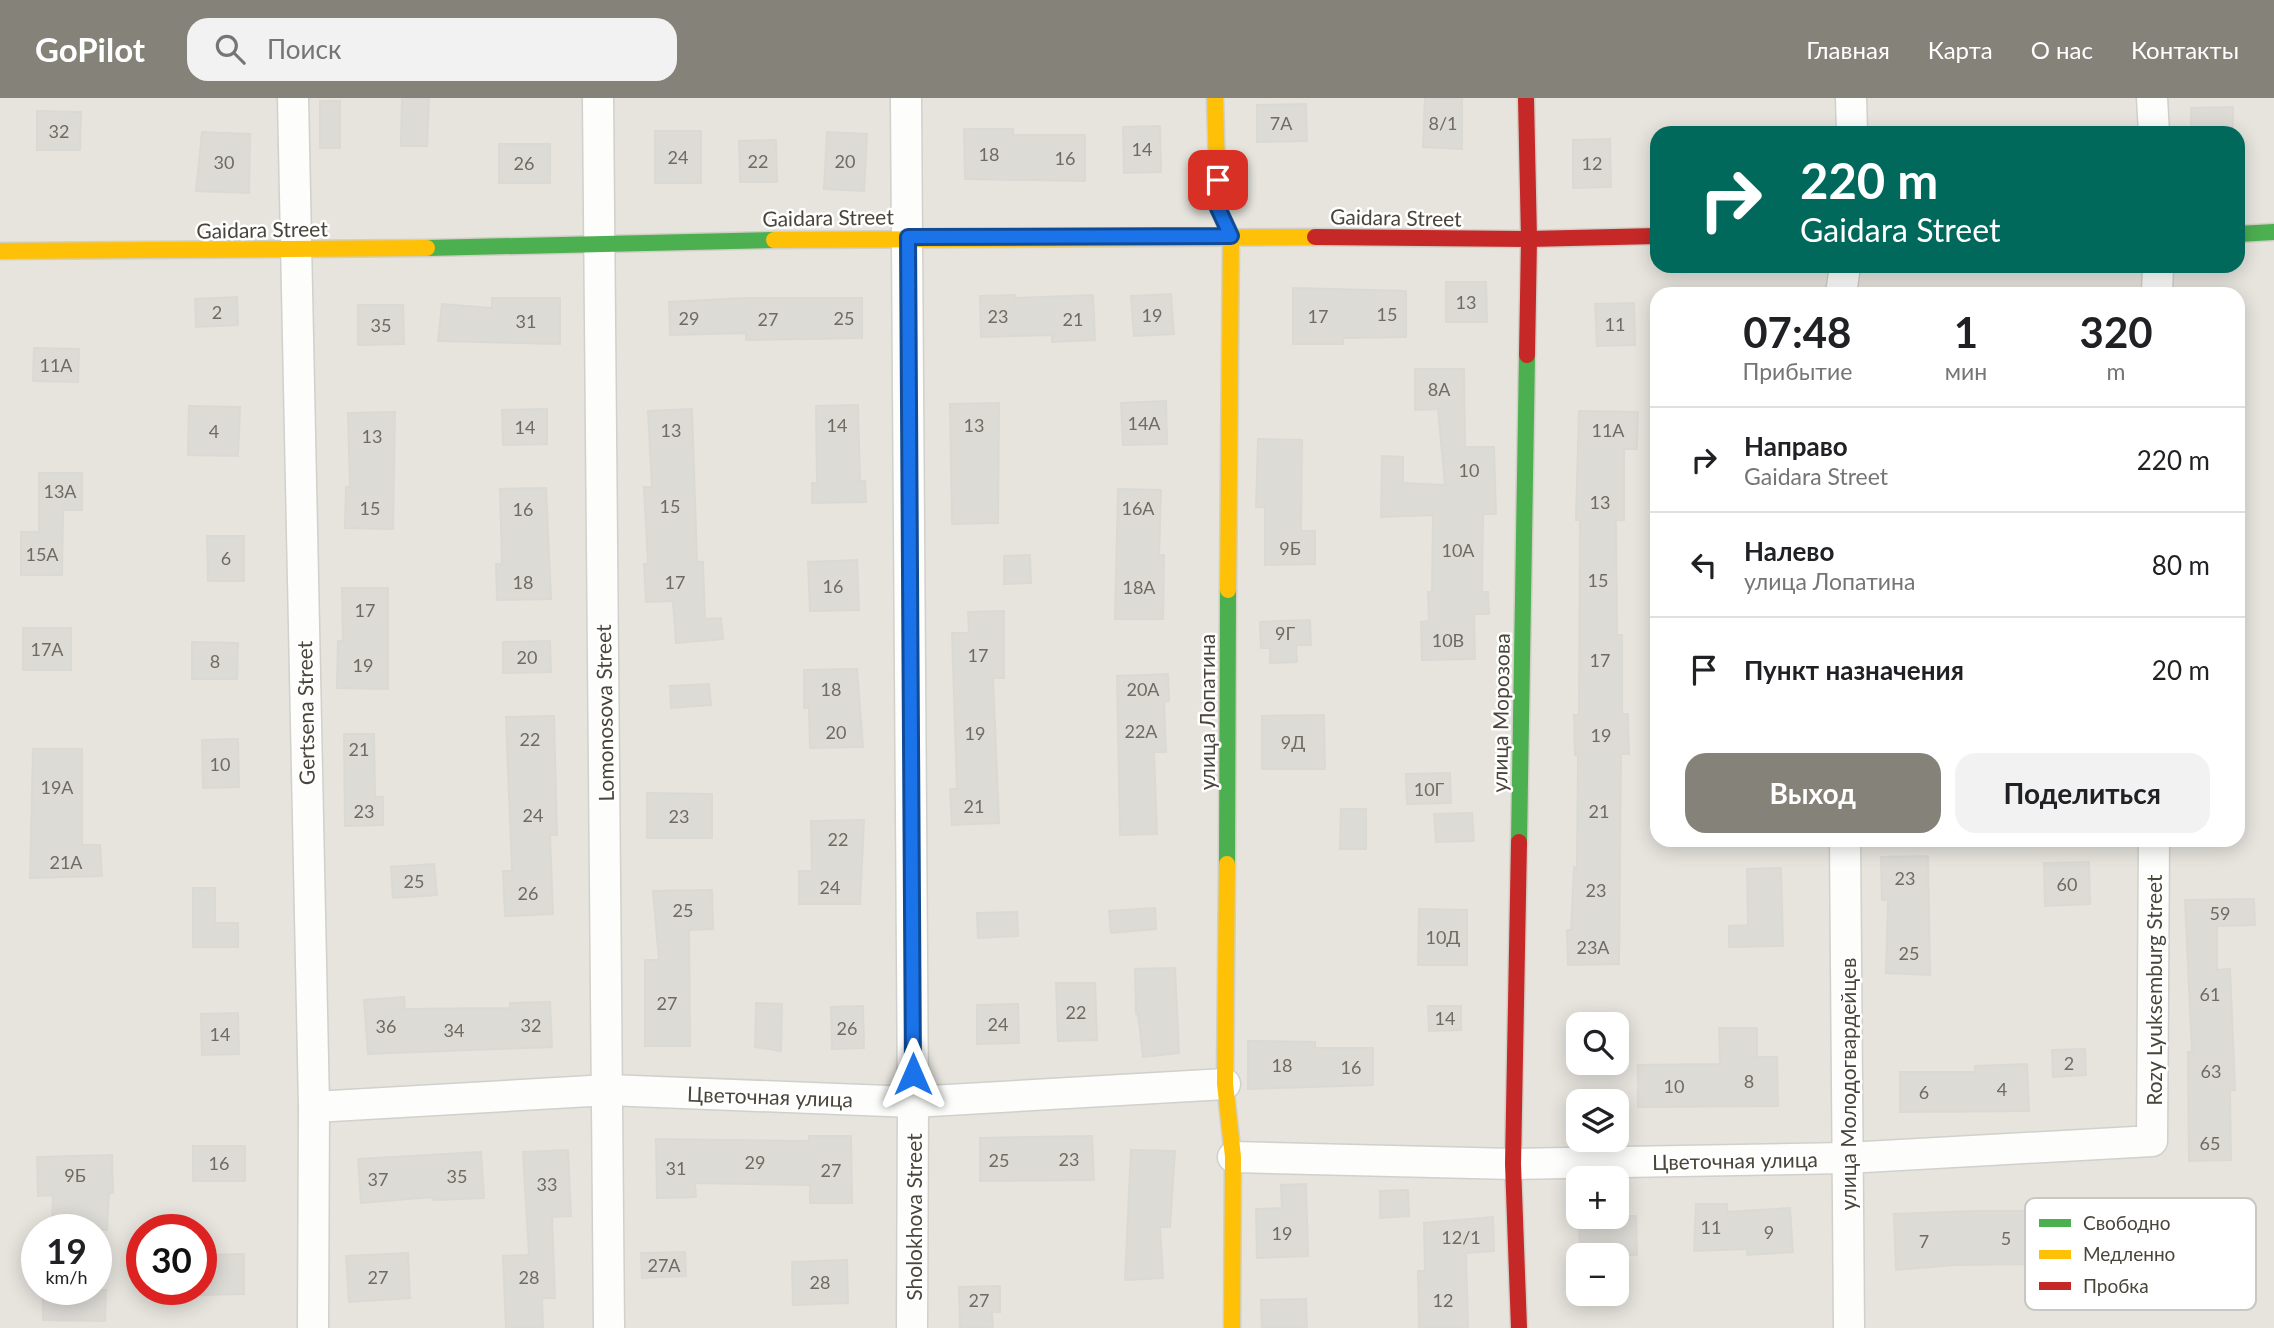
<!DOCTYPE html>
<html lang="ru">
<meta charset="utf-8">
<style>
:root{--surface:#fff;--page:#f2f2f2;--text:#202124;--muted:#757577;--line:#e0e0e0;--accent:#848279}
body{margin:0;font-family:Lato,sans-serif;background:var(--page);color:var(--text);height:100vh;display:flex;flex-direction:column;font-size:26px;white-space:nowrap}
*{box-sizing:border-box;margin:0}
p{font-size:23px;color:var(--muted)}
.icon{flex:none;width:38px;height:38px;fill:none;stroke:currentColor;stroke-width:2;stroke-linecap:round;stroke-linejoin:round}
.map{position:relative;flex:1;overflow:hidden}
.drawer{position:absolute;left:1650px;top:189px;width:595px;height:560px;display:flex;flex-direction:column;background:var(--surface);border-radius:21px;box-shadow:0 4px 18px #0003}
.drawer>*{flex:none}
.banner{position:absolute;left:1650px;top:28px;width:595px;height:147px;border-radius:21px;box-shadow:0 4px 18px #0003;background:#00695c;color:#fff;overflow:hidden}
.tools{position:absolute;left:1566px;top:914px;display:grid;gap:14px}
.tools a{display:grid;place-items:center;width:63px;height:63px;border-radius:14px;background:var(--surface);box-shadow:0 4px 18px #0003;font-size:35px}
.speed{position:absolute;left:21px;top:1116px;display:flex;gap:14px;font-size:35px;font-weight:700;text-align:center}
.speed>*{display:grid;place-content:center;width:91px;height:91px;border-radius:50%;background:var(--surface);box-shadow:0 4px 18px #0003;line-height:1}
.speed small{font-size:18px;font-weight:400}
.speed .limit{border:10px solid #d22;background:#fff;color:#111}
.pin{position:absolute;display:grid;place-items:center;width:60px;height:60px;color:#fff;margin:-30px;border-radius:14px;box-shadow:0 4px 10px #0006}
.me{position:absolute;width:77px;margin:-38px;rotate:0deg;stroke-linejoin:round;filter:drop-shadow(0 0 5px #0008)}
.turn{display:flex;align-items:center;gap:24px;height:147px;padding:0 35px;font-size:32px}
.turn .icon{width:91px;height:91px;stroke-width:2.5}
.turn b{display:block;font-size:49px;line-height:60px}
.eta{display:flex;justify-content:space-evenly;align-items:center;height:119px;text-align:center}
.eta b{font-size:42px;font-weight:700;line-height:49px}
.action{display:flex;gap:14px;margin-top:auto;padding:14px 35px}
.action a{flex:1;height:80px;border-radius:21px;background:var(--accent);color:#fff;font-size:28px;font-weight:700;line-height:80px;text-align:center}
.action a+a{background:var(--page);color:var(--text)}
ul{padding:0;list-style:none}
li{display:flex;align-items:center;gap:21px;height:105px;padding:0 35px;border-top:2px solid var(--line)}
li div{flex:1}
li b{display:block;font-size:26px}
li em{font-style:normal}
header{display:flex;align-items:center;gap:42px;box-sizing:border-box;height:98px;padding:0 35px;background:var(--accent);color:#fff}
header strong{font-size:33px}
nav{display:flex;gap:38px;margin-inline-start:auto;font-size:24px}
.search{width:490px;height:63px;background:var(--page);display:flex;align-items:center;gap:18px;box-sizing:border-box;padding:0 24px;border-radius:21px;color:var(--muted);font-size:26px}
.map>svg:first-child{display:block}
</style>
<header>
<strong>GoPilot</strong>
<div class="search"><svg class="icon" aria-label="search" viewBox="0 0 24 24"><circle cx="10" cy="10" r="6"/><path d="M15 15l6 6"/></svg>Поиск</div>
<nav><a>Главная</a><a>Карта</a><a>О нас</a><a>Контакты</a></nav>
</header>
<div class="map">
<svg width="2274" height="1230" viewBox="0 0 2274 1230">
<rect width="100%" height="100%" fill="#f3f2ee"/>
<!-- residential -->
<path fill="#e6e4dd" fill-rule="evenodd" d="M0,0H2274V1230H0ZM1657,35H2238V168H1657ZM1657,196H2238V742H1657ZM1578,926H1617V964H1578ZM1578,1003H1617V1041H1578ZM1578,1080H1617V1118H1578ZM37,1132H96V1192H37ZM142,1132H201V1192H142ZM1578,1157H1617V1195H1578Z"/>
<!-- building -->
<g fill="#dddbd6" stroke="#dbd9d4" stroke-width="2">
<polygon points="402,0 429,0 427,48 401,48"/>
<polygon points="1425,0 1462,0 1462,51 1423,49"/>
<rect x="320" y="3" width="20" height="47"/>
<polygon points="1306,6 1307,43 1257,44 1257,7"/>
<polygon points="2233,9 2233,35 2191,35 2191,10"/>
<polygon points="37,13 81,14 80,52 37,52"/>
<polygon points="1160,28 1161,74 1124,75 1123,29"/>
<polygon points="964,31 1013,31 1013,37 1085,37 1085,83 965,81"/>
<rect x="655" y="33" width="46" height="52"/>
<polygon points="202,34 250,36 249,95 196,93"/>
<polygon points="827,34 867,36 864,93 824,91"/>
<polygon points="1610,41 1611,89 1573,90 1573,42"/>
<polygon points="776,42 777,84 740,84 739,43"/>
<rect x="499" y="46" width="51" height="39"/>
<polygon points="1446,184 1486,184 1487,224 1446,224"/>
<polygon points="1293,190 1406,193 1406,239 1343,240 1343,246 1293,246"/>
<polygon points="1171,196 1174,236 1134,238 1131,198"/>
<polygon points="1015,197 1015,200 1093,197 1095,242 1052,244 1052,237 981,239 980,198"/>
<polygon points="237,199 238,227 196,229 195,201"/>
<polygon points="492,200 560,200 560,246 438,243 442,206 492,210"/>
<polygon points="746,200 862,200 862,240 746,242 746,235 670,237 669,204"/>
<polygon points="1634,205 1635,247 1597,248 1595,206"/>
<polygon points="358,207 403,207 404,246 358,247"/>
<polygon points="34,250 79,251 78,284 33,283"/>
<polygon points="1415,271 1464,271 1465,349 1494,349 1496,416 1483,416 1482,494 1488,494 1489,516 1474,516 1475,561 1422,562 1421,524 1429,523 1428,494 1432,494 1433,417 1381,419 1382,358 1403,359 1403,385 1445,387 1438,311 1415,312"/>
<polygon points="1166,303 1167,346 1123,347 1121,305"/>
<polygon points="999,305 998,425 952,426 950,306"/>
<polygon points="858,307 860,383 865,383 866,404 812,405 812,385 817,385 816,308"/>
<polygon points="189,308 240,309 238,358 188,357"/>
<polygon points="547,311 547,346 503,347 502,312"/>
<polygon points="692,311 697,464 703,464 705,521 721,520 723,541 676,545 673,503 646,504 644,466 648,466 644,389 652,389 648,313"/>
<polygon points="1579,313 1638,314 1637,351 1624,351 1624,422 1616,422 1617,537 1622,537 1622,616 1628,616 1629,656 1621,656 1619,866 1568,867 1567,832 1571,832 1574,769 1577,770 1578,657 1575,657 1574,617 1579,617 1580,422 1576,422"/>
<polygon points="395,314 393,431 345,430 346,389 350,389 348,315"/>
<polygon points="1258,341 1302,342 1301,433 1315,433 1315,466 1265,467 1265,409 1256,409"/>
<polygon points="39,375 82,375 82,412 63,412 62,477 21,477 21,434 39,434"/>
<polygon points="546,390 551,501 497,502 496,466 502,466 500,391"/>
<polygon points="1118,391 1161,392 1159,457 1164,457 1163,521 1115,521"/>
<polygon points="207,438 244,438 244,483 208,483"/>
<polygon points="1030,457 1031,485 1004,486 1004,458"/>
<polygon points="857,462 859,512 810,513 808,464"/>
<polygon points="342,490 388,490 388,591 337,590 338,543 343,543"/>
<polygon points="1004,513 1004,580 993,580 999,725 952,727 950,691 957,691 952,535 969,535 968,514"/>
<polygon points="1310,522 1311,547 1296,547 1297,564 1270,565 1270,550 1261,550 1260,524"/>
<rect x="23" y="530" width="48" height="42"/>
<polygon points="550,543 551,574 503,575 503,544"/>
<polygon points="192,544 238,545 237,581 192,581"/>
<polygon points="857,571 863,649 810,650 809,610 804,610 804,572"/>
<polygon points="1168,576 1169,603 1164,604 1166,654 1154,654 1157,736 1120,737 1117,578"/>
<polygon points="709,586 711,607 671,610 670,588"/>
<polygon points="1324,617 1325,671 1262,671 1262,618"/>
<polygon points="554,618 557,737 550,737 553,816 505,818 503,773 512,773 506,619"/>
<polygon points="344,636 374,636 375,699 383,699 383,727 345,728"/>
<polygon points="238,641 239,689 203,690 202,642"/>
<polygon points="33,651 82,651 82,747 100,747 102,778 30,780"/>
<polygon points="1450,675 1451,705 1407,706 1406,676"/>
<polygon points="647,695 712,696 712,740 647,740"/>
<polygon points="1341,711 1366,711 1366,751 1340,751"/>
<polygon points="1472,715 1474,743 1436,744 1434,716"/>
<polygon points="864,722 860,806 799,806 799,773 812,773 811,723"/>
<polygon points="1928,758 1930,877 1886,875 1888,802 1882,802 1881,759"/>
<polygon points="2089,764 2090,806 2045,808 2044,765"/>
<polygon points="434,766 437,797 393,800 391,769"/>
<polygon points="1781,770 1783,848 1729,849 1729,828 1748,827 1747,771"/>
<polygon points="193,790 215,790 215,825 238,825 238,849 193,849"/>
<polygon points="712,792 713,831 689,832 690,948 645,948 645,862 659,862 653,793"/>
<polygon points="2254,801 2255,827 2217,828 2217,872 2230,871 2235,992 2230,992 2231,1062 2189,1063 2188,954 2192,954 2185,802"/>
<polygon points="1155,810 1156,831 1111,835 1109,813"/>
<polygon points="1419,811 1467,812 1467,867 1418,867"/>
<polygon points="1017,814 1018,838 978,840 977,815"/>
<polygon points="1175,870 1179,955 1143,959 1138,916 1136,916 1135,871"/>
<polygon points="1056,885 1095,885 1097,942 1058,943"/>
<polygon points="404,899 405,911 510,910 510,905 550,904 552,949 368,956 364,902"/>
<polygon points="756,905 782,906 781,953 755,949"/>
<polygon points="1018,906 1019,945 977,946 977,907"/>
<polygon points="863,908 864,950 832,951 831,909"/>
<polygon points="1428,908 1461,908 1461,932 1429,933"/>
<polygon points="238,915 239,956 202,957 201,916"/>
<polygon points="1719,930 1757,930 1757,959 1777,959 1778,1008 1638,1009 1638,967 1720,966"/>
<polygon points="1248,943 1315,944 1315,950 1373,950 1373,987 1248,991"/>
<polygon points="2085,951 2086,977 2053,979 2052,952"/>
<polygon points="2027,966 2029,1013 1900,1014 1900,974 1975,974 1975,968"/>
<polygon points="809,1038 851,1038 852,1105 810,1105 810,1087 695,1085 696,1099 657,1100 656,1041 809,1043"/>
<polygon points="1092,1038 1094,1082 980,1083 980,1040"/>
<rect x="193" y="1048" width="52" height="35"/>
<polygon points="568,1052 571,1118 552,1119 555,1200 542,1200 543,1230 506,1230 503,1158 529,1157 523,1054"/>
<polygon points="1131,1052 1175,1053 1170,1129 1160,1129 1163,1180 1125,1182"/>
<polygon points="481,1054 484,1100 433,1102 433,1099 361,1105 358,1061"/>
<polygon points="112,1057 113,1095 109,1095 107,1132 52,1132 53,1097 38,1098 37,1059"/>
<polygon points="1306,1086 1308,1158 1257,1160 1256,1111 1282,1110 1281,1087"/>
<polygon points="1408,1092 1409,1118 1380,1120 1380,1093"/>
<polygon points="1696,1106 1727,1106 1727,1114 1790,1110 1793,1154 1747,1157 1747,1151 1694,1153"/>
<polygon points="1974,1113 2106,1113 2107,1165 1955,1167 1896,1172 1894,1116"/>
<polygon points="1579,1118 1636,1118 1637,1157 1580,1157"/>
<polygon points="1493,1119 1494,1153 1466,1155 1468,1230 1419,1230 1418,1173 1425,1173 1424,1125"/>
<polygon points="685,1154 686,1178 642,1180 641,1155"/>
<polygon points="408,1155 410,1200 349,1204 346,1158"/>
<polygon points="244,1156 244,1196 201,1197 201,1157"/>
<polygon points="847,1162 848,1205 793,1207 792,1164"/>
<polygon points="1000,1188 1000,1214 992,1214 993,1230 960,1230 959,1189"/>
<polygon points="43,1192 106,1192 105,1223 43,1222"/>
<polygon points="1306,1201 1307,1230 1262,1230 1261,1202"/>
</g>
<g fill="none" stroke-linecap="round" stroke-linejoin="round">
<defs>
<g id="street">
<polyline points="293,0 314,1009 313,1230"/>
<polyline points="598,0 609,1230"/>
<polyline points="906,0 913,1004 912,1230"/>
<polyline points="1851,0 1852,35"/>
<polyline points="2152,0 2154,35"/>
<polyline points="1841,196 1845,168"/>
<polyline points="2157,196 2158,168"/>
<polyline points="1845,742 1849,1230"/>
<polyline points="314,1009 608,992 913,1004 1225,986"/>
<polyline points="1233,1059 1513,1066 1847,1060 2152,1043 2154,742"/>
</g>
<g id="fast">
<polyline points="2238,136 2274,134"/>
<polyline points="427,150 774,142"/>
<polyline points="1519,744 1527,257"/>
<polyline points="1227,766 1228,492"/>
</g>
<g id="slow">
<polyline points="1215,0 1218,110 1231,138 1228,492"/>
<polyline points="774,142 1315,139"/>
<polyline points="0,153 427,150"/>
<polyline points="1227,766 1225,986 1233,1059 1232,1230"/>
</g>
<g id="jam">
<polyline points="1526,0 1529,141 1527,257"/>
<polyline points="1315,139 1529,141 1657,138"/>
<polyline points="1519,744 1513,1066 1519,1230"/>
</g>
</defs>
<!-- street casing -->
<use href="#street" stroke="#d1d0cc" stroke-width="33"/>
<!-- fast casing -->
<use href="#fast" stroke="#d1d0c6" stroke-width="19"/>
<!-- slow casing -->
<use href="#slow" stroke="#d1d0c6" stroke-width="19"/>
<!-- jam casing -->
<use href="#jam" stroke="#d1d0c6" stroke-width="19"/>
<!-- street -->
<use href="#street" stroke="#fdfdfc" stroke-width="30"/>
<!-- fast -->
<use href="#fast" stroke="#4caf50" stroke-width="16"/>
<!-- slow -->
<use href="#slow" stroke="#ffc107" stroke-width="16"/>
<!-- jam -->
<use href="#jam" stroke="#c62828" stroke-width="16"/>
</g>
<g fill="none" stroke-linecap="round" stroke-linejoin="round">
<defs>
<polyline id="route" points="913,976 908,139 1231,138 1218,110 1218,82"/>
</defs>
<!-- route casing -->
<use href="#route" stroke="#114b97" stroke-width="18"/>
<!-- route -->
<use href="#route" stroke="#1a73e8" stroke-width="12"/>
</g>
<g text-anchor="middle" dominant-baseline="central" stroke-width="5" stroke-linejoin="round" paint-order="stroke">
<!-- number labels -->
<g font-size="18" fill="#6f6b62">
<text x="1281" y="25">7А</text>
<text x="1443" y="25">8/1</text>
<text x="59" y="33">32</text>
<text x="1142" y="51">14</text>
<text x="989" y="56">18</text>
<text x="678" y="59">24</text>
<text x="1065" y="60">16</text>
<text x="758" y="63">22</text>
<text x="845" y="63">20</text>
<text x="224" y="64">30</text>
<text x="524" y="65">26</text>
<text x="1592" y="65">12</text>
<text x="1466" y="204">13</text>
<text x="217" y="214">2</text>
<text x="1387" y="216">15</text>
<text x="1152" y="217">19</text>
<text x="998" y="218">23</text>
<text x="1318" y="218">17</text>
<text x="689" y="220">29</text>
<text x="844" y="220">25</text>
<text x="768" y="221">27</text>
<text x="1073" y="221">21</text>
<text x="526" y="223">31</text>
<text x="1615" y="226">11</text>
<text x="381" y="227">35</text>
<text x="56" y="267">11А</text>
<text x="1439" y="291">8А</text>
<text x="1144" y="325">14А</text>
<text x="837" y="327">14</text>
<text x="974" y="327">13</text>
<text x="525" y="329">14</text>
<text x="671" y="332">13</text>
<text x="1608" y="332">11А</text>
<text x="214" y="333">4</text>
<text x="372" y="338">13</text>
<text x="1469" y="372">10</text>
<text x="60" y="393">13А</text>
<text x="1600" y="404">13</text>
<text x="670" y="408">15</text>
<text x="370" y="410">15</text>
<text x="1138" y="410">16А</text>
<text x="523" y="411">16</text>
<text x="1290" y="450">9Б</text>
<text x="1458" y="452">10А</text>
<text x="42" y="456">15А</text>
<text x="226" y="460">6</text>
<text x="1598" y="482">15</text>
<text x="523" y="484">18</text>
<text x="675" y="484">17</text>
<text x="833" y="488">16</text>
<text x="1139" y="489">18А</text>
<text x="365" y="512">17</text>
<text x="1285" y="535">9Г</text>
<text x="1448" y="542">10В</text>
<text x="47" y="551">17А</text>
<text x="978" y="557">17</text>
<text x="527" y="559">20</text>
<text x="1600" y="562">17</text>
<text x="215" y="563">8</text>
<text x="363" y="567">19</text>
<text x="831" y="591">18</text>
<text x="1143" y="591">20А</text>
<text x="1141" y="633">22А</text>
<text x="836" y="634">20</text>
<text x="975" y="635">19</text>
<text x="1601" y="637">19</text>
<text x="530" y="641">22</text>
<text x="1293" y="644">9Д</text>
<text x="359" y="651">21</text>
<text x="220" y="666">10</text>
<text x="57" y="689">19А</text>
<text x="1429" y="691">10Г</text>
<text x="974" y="708">21</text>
<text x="364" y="713">23</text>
<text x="1599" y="713">21</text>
<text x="533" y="717">24</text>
<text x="679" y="718">23</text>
<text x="838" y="741">22</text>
<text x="66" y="764">21А</text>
<text x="1905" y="780">23</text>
<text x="414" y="783">25</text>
<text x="2067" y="786">60</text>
<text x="830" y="789">24</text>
<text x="1596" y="792">23</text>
<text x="528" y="795">26</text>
<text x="683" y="812">25</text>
<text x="2220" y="815">59</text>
<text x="1443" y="839">10Д</text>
<text x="1593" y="849">23А</text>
<text x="1909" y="855">25</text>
<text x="2210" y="896">61</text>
<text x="667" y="905">27</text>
<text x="1076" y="914">22</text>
<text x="1445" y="920">14</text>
<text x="998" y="926">24</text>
<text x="531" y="927">32</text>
<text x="386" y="928">36</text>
<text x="847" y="930">26</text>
<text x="454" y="932">34</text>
<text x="220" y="936">14</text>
<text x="2069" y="965">2</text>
<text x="1282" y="967">18</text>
<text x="1351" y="969">16</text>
<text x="2211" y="973">63</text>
<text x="1749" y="983">8</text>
<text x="1674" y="988">10</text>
<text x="2002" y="991">4</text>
<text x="1924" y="994">6</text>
<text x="2210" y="1045">65</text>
<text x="1069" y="1061">23</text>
<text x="999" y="1062">25</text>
<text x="755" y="1064">29</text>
<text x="219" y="1065">16</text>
<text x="676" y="1070">31</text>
<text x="831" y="1072">27</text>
<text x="75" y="1077">9Б</text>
<text x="457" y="1078">35</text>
<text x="378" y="1081">37</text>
<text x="547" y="1086">33</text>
<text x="1711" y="1129">11</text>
<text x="1769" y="1134">9</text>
<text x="1282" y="1135">19</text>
<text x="1461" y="1139">12/1</text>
<text x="2006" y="1140">5</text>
<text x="1924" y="1143">7</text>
<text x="664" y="1167">27А</text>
<text x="378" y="1179">27</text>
<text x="529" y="1179">28</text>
<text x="820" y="1184">28</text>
<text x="979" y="1202">27</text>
<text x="1443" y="1202">12</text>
</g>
<!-- street labels -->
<g font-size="21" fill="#49453a" stroke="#fff">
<text transform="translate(828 119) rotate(-1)">Gaidara Street</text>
<text transform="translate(1396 119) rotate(1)">Gaidara Street</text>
<text transform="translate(262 131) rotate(-1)">Gaidara Street</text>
<text transform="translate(1206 614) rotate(-90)">улица Лопатина</text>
<text transform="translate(305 615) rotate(-91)">Gertsena Street</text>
<text transform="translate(604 615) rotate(-91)">Lomonosova Street</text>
<text transform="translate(1500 615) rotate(-89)">улица Морозова</text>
<text transform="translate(2153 892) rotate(-90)">Rozy Lyuksemburg Street</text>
<text transform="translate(1847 986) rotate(-90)">улица Молодогвардейцев</text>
<text transform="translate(770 998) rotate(2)">Цветочная улица</text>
<text transform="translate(1735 1062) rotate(-1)">Цветочная улица</text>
<text transform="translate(913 1119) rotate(-90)">Sholokhova Street</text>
</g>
</g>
<!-- legend -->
<rect x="2025" y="1100" width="231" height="112" rx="10" fill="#fff" stroke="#c8c7c4" stroke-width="2"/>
<rect x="2039" y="1121" width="32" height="8" fill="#4caf50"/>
<rect x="2039" y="1152" width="32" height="9" fill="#ffc107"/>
<rect x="2039" y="1184" width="32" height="8" fill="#c62828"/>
<g font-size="19" fill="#49453a">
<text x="2083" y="1132">Свободно</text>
<text x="2083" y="1163">Медленно</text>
<text x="2083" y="1195">Пробка</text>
</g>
</svg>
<div class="tools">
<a><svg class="icon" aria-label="search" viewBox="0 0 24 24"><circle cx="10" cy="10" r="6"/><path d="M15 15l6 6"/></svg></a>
<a><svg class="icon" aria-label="layers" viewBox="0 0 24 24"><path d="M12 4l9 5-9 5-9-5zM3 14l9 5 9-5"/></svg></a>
<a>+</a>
<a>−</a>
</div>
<div class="speed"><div>19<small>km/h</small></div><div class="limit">30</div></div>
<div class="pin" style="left:1218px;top:82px;background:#d93025"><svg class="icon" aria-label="arrive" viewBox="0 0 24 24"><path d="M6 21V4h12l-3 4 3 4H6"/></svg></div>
<svg class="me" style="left:913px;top:976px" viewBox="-20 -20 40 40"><path d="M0-17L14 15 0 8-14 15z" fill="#1a73e8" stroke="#fff" stroke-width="4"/></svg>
<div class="banner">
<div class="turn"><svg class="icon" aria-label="right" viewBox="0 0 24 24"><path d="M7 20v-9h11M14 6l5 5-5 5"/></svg><div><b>220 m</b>Gaidara Street</div></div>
</div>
<section class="drawer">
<div class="eta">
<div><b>07:48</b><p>Прибытие</p></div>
<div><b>1</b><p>мин</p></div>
<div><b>320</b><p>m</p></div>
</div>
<ul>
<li><svg class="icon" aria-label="right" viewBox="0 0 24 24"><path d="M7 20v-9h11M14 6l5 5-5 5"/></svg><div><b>Направо</b><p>Gaidara Street</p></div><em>220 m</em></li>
<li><svg class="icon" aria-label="left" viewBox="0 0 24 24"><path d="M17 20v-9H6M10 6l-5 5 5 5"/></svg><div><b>Налево</b><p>улица Лопатина</p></div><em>80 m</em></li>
<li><svg class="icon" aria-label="arrive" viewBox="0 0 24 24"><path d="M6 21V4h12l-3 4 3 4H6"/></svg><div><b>Пункт назначения</b></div><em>20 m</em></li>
</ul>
<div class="action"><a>Выход</a><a>Поделиться</a></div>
</section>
</div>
